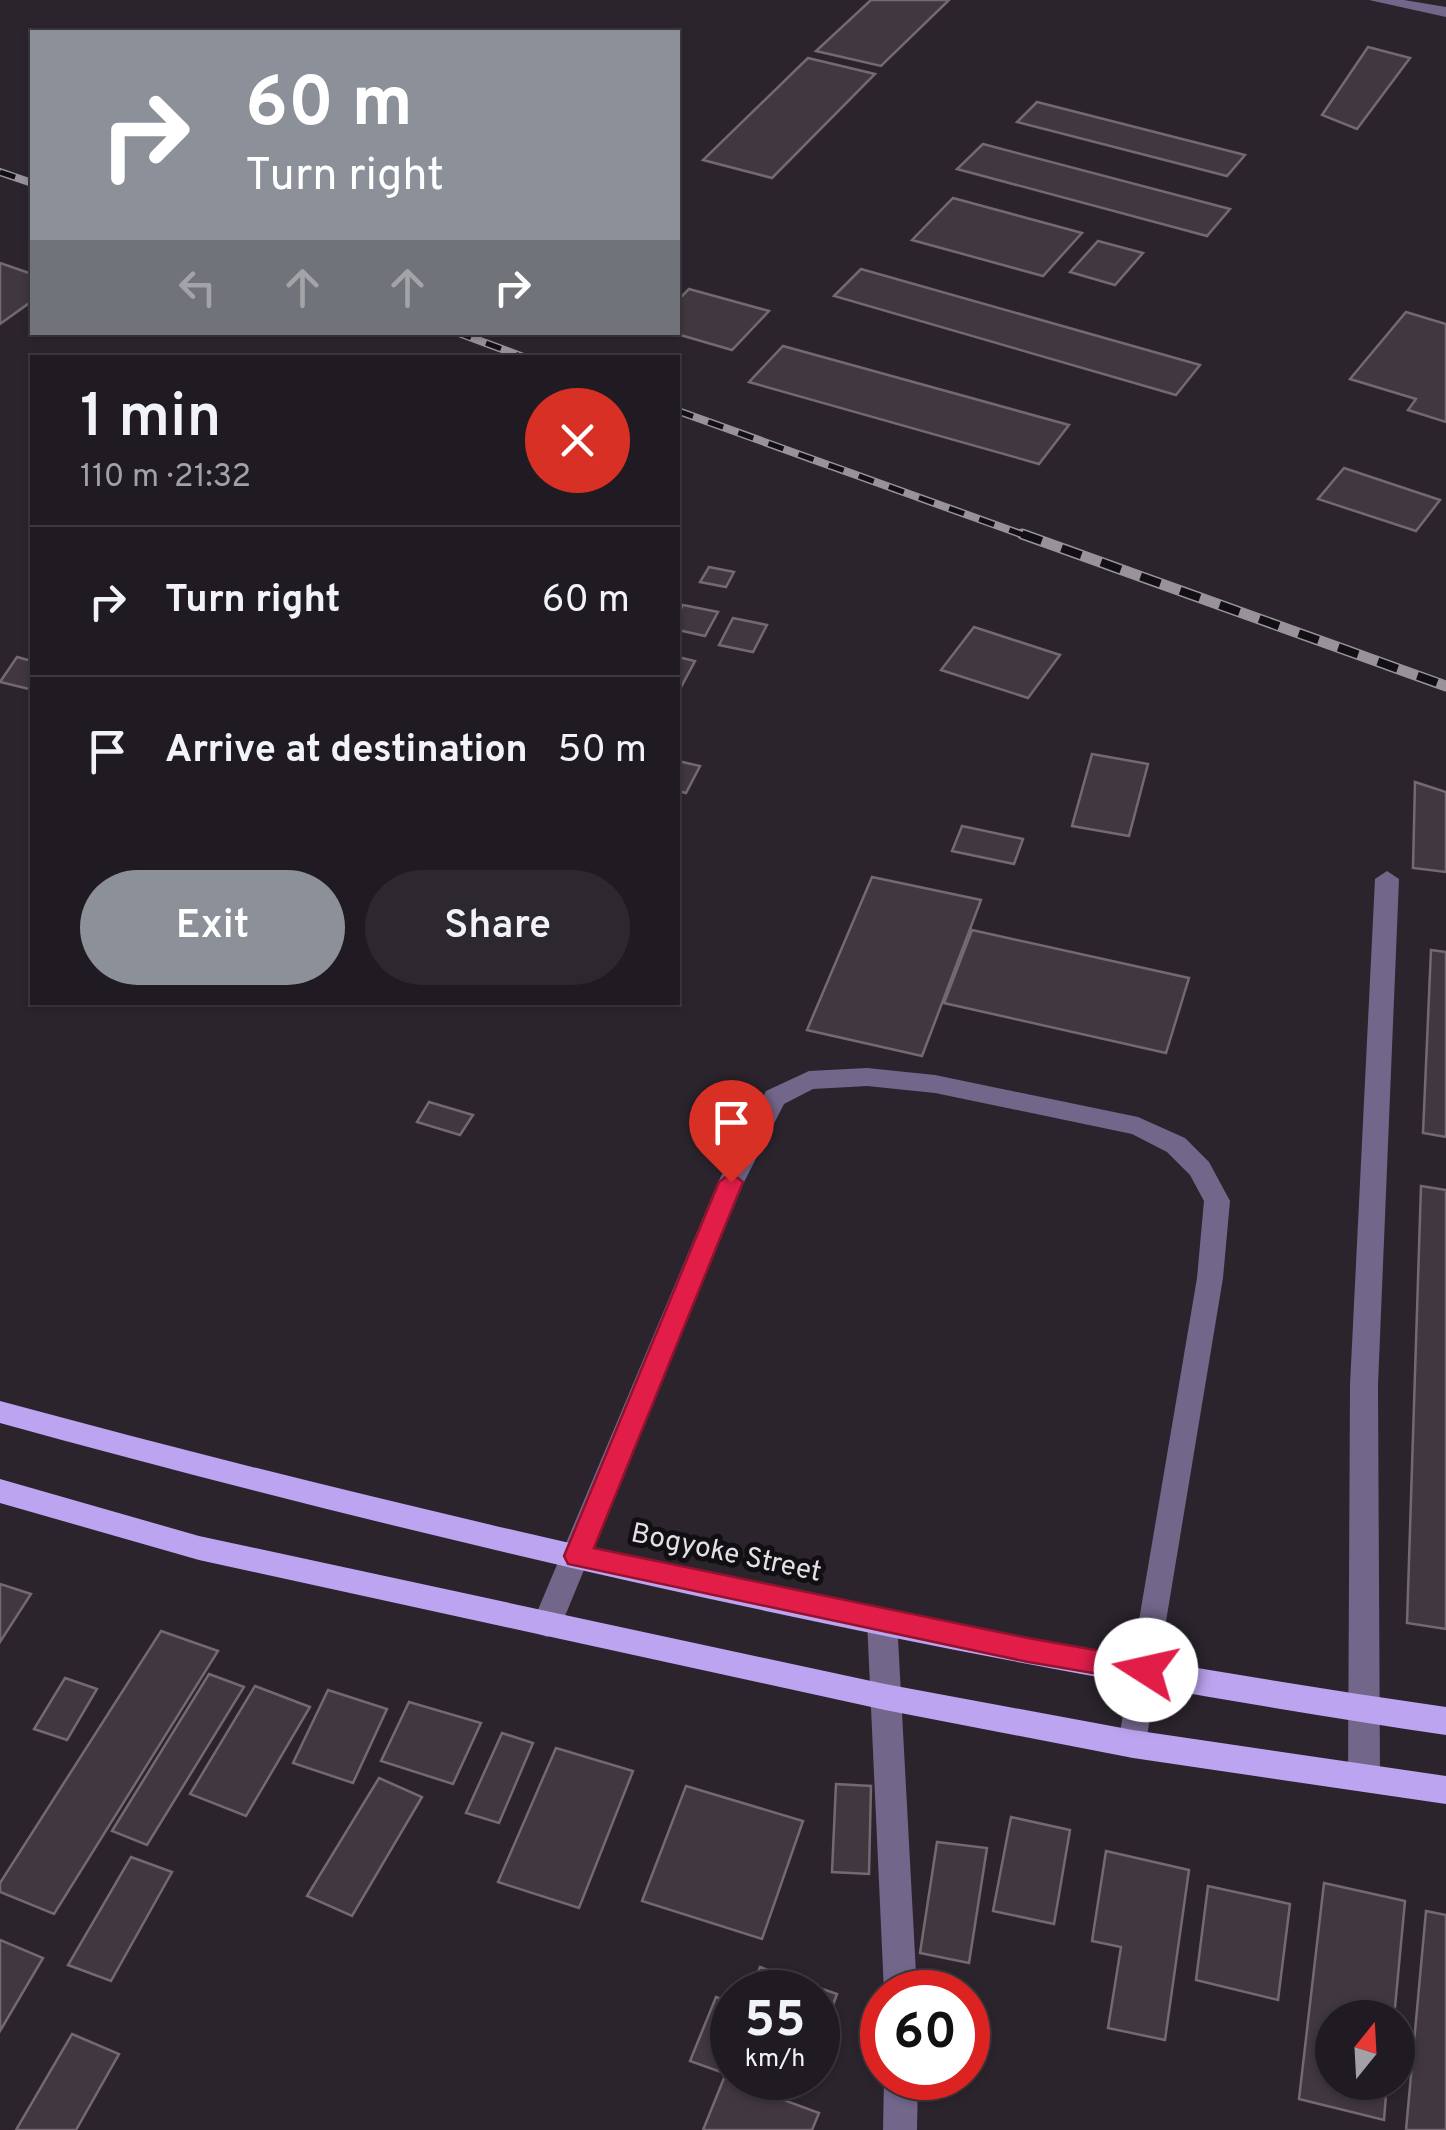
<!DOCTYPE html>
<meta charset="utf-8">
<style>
:root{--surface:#201b22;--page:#2d282f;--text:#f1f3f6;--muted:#a2a1a5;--line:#3d3940;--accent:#8c9099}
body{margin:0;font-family:Overpass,sans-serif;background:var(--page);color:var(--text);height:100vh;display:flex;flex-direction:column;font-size:38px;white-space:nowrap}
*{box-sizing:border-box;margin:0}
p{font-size:32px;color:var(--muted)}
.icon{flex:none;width:55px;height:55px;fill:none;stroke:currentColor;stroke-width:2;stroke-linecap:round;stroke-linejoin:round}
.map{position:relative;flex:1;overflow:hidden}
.side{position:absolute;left:30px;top:355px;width:650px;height:650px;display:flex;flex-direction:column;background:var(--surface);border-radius:0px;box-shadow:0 2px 8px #0004,0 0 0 2px var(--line)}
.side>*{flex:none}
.top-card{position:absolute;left:30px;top:30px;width:650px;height:305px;border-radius:0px;box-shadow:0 2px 8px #0004,0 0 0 2px var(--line);background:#8c9099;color:#fff;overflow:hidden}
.needle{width:65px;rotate:18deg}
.tools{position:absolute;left:1315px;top:2000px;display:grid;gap:20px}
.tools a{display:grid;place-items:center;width:100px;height:100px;border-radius:50%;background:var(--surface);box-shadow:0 2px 8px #0004,0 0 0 2px var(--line);font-size:50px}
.speed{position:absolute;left:710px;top:1970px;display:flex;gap:20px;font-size:50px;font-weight:700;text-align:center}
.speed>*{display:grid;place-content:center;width:130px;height:130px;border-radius:50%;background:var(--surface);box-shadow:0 2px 8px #0004,0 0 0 2px var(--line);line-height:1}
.speed small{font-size:25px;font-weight:400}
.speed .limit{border:15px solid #d22;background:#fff;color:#111}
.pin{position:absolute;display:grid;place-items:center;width:85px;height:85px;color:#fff;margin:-102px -42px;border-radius:50% 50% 50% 0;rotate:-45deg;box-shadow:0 0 10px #0007}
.pin .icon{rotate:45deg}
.me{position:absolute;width:110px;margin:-55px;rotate:280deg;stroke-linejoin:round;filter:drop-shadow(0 0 8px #0008)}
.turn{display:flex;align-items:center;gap:35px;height:210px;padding:0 50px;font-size:45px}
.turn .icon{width:130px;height:130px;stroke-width:2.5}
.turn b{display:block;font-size:70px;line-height:85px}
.lanes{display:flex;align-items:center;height:95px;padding:0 50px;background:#0003;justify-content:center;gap:50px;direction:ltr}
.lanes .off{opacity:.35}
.round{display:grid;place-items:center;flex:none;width:105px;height:105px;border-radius:52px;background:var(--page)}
.summary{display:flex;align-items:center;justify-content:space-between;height:170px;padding:0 50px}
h1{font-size:60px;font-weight:600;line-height:75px}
.action{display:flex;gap:20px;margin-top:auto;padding:20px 50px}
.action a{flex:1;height:115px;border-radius:60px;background:var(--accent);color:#fff;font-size:40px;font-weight:600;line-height:115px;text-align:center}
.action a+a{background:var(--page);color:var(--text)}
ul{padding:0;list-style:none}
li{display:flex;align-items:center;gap:30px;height:150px;padding:0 50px;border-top:2px solid var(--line)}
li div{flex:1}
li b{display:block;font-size:38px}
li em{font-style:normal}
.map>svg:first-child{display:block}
</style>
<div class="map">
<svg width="1446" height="2130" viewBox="0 0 1446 2130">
<rect width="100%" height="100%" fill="#2b242d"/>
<!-- building -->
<g fill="#41373e" stroke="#746971" stroke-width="2.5">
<polygon points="871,0 949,0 881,66 816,51"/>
<polygon points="1368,47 1410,58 1357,129 1322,115"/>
<polygon points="808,58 875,74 772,178 703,160"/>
<polygon points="1037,102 1245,155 1227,176 1017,122"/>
<polygon points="983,144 1230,209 1207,236 957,169"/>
<polygon points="953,198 1082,233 1043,276 912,240"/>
<polygon points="1098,241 1143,253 1115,285 1070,272"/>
<polygon points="0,263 32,274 32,301 0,324"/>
<polygon points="861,269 1200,365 1176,395 834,296"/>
<polygon points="689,289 769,311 732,350 670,332 678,332 678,300"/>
<polygon points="1406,312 1446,324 1446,422 1408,410 1416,399 1350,379"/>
<polygon points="783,346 1069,425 1039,464 749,382"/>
<polygon points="1344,468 1440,500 1416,531 1318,499"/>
<polygon points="709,567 734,572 726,587 700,582"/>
<polygon points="683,605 718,612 705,636 678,630 678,615"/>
<polygon points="733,618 767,625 753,652 719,645"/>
<polygon points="974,627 1060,655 1028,698 941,670"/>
<polygon points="17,657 32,661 29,689 0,682"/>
<polygon points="678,657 695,661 680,689 678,688"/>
<polygon points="1092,754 1148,764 1129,836 1072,826"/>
<polygon points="678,761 700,766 686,793 678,791"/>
<polygon points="1415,782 1446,792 1446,872 1413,868"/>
<polygon points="962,826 1023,839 1014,864 952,851"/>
<polygon points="872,877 981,900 922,1056 807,1030"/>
<polygon points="972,930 1189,978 1166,1053 944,1003"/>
<polygon points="1431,950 1446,952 1446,1137 1423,1133"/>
<polygon points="429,1102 473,1115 460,1135 417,1122"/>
<polygon points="1421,1186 1446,1190 1446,1629 1407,1623"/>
<polygon points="0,1584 31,1594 0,1642"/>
<polygon points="161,1631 218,1651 54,1914 0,1892 0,1883"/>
<polygon points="209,1674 244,1687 147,1845 112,1831"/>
<polygon points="65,1678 97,1689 67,1740 34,1729"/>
<polygon points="255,1686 310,1707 246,1816 190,1794"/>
<polygon points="328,1690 387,1709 353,1783 293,1763"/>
<polygon points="409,1702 481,1723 453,1784 381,1761"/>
<polygon points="502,1733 533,1743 499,1823 466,1813"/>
<polygon points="556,1748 633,1771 579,1908 498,1882"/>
<polygon points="379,1778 422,1797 352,1916 307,1896"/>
<polygon points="836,1784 871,1786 869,1874 832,1872"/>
<polygon points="686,1786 803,1821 762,1939 642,1901"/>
<polygon points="1011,1817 1070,1830 1054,1924 993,1911"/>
<polygon points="937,1842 987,1848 969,1963 920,1953"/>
<polygon points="1106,1851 1189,1870 1165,2040 1108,2028 1121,1947 1092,1941"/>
<polygon points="131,1857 172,1872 111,1981 68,1965"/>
<polygon points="1324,1883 1405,1901 1394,2018 1332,2018 1332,2082 1387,2082 1384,2120 1299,2099"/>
<polygon points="1208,1886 1290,1904 1278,2000 1196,1980"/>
<polygon points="1426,1911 1446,1915 1446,2130 1406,2130"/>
<polygon points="0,1940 43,1958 0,2031"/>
<polygon points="760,1967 837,1994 818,2046 818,1992 750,1992"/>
<polygon points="716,1997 732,2003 732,2076 690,2061"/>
<polygon points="72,2034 119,2054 76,2130 16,2130"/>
<polygon points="724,2078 819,2113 812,2130 703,2130"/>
<polygon points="737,2078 776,2078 771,2090"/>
</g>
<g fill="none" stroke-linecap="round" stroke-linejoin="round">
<!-- minor -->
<g fill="#72668b" fill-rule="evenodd">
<polygon points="1369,0 1404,0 1446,7 1446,17"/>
<polygon points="1387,871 1399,879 1378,1385 1380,1778 1375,1788 1364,1792 1353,1788 1348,1778 1350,1385 1375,879"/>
<polygon points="867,1068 935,1075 1138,1117 1185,1138 1209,1162 1230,1201 1223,1278 1144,1754 1133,1758 1122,1754 1118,1744 1197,1278 1204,1201 1190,1175 1167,1152 1132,1134 935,1093 867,1086 813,1089 784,1104 744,1182 558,1633 547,1637 536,1633 532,1624 718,1182 766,1091 809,1071"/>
<polygon points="882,1607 893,1611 897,1620 917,1992 884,1992 867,1620 871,1611"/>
<polygon points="884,2078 918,2078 917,2130 883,2130"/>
</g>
<!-- major -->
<g fill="#bda4f0" fill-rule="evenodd">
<path d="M0,1401C473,1529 961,1637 1446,1707V1735C962,1663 472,1553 0,1423Z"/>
<polygon points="0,1479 199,1536 885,1684 1133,1730 1446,1776 1446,1804 1133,1758 885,1710 199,1560 0,1503"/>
</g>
<defs>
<g id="rail-far1">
<polyline points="0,172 32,183"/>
<polyline points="456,332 526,358"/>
<polyline points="678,411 1029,537"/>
</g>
<polyline id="rail" points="1022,534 1446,686"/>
</defs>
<!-- rail-far1 casing -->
<use href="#rail-far1" stroke="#98939a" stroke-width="8"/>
<!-- rail casing -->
<use href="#rail" stroke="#98939a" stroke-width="11"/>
<!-- rail-far1 -->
<use href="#rail-far1" stroke="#120f13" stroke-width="5" stroke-dasharray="16" stroke-linecap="butt"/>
<!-- rail -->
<use href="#rail" stroke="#120f13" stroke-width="8" stroke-dasharray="21" stroke-linecap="butt"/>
</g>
<!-- route -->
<polygon fill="#e11d48" stroke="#92132f" stroke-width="2.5" points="731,1173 743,1182 594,1548 1028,1638 1146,1659 1156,1662 1160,1670 1156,1679 1146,1682 1028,1662 568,1564 564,1556 719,1182"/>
<g text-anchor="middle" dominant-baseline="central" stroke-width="10" stroke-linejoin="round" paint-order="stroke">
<!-- street labels -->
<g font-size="28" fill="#e4e0e6" stroke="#120f13">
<text transform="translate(726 1554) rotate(12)">Bogyoke Street</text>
</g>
</g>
</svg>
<div class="tools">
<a><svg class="needle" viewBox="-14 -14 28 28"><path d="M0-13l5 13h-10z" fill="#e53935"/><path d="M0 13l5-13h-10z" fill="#a2a1a5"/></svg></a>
</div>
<div class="speed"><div>55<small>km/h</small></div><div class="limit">60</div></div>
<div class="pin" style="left:731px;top:1182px;background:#d93025"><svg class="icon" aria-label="arrive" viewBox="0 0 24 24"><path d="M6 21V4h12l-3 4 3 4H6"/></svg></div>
<svg class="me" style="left:1146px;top:1670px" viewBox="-20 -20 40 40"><circle r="19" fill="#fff"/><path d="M0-13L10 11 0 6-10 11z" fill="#e11d48"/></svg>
<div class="top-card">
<div class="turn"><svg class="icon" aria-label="right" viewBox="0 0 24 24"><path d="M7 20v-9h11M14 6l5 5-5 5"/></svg><div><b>60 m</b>Turn right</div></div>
<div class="lanes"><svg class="icon off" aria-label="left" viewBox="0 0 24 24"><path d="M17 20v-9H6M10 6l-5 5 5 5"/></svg><svg class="icon off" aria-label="ahead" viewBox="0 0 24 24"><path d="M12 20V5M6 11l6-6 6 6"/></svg><svg class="icon off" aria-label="ahead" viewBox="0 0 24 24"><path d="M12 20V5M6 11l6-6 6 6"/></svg><svg class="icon" aria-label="right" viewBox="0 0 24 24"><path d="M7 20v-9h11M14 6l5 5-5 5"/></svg></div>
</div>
<section class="side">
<div class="summary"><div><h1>1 min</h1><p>110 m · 21:32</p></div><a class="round" style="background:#d93025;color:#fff"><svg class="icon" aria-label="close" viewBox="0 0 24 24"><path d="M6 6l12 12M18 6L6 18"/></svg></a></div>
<ul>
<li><svg class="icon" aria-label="right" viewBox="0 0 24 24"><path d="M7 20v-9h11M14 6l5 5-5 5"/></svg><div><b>Turn right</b></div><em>60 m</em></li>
<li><svg class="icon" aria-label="arrive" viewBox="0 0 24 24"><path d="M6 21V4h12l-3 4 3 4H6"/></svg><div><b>Arrive at destination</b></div><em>50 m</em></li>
</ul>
<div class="action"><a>Exit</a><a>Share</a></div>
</section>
</div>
